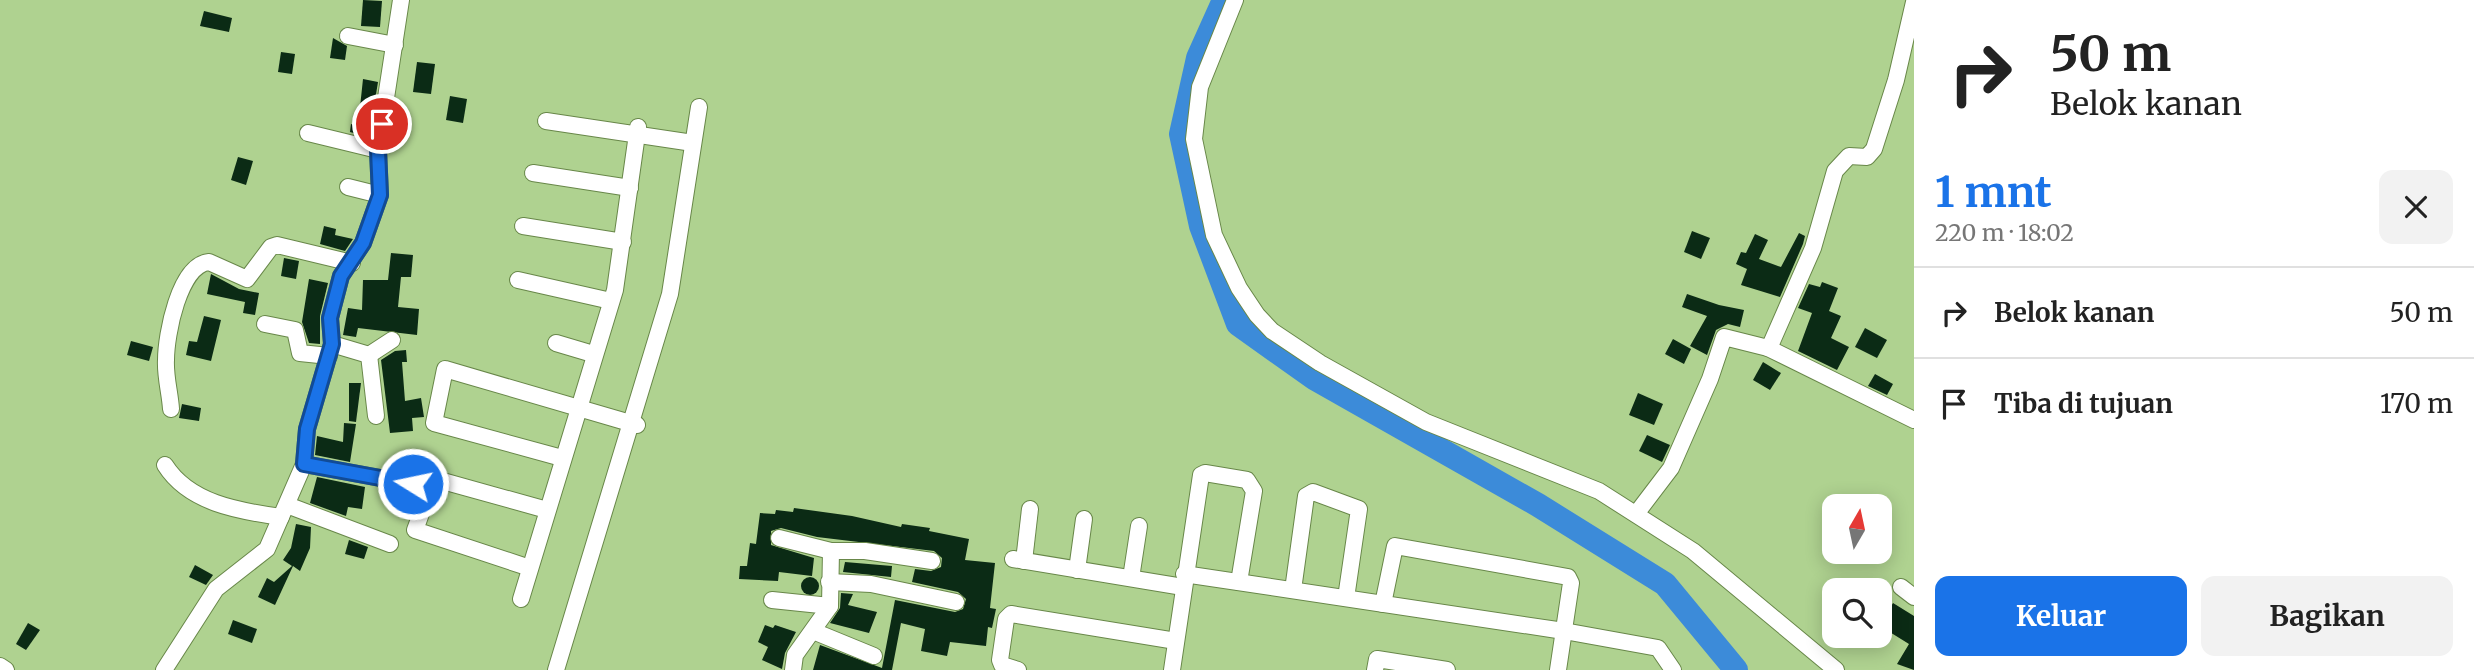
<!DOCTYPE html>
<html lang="id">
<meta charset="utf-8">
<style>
:root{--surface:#fff;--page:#f2f2f2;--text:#222;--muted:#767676;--line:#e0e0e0;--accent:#1a73e8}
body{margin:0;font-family:Merriweather,serif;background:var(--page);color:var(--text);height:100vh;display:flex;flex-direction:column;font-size:26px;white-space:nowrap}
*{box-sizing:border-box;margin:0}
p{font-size:23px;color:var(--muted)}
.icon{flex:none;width:38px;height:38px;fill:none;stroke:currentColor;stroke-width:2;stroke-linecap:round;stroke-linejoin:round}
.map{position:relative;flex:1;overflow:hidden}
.details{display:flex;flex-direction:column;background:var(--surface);width:560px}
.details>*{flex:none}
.guide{background:#fff;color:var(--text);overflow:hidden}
.needle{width:46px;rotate:9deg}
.controls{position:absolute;left:1822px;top:494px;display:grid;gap:14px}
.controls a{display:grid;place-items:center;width:70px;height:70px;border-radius:14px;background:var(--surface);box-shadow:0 4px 18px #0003;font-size:35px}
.pin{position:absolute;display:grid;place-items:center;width:60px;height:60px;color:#fff;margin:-30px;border:4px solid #fff;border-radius:50%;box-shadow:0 2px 7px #0007}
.me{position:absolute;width:77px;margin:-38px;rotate:280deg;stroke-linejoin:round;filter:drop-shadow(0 0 5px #0008)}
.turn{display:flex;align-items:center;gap:24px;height:147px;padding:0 21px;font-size:32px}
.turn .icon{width:91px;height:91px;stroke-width:2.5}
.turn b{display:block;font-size:49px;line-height:60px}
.round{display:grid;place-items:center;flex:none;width:74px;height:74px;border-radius:14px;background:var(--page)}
.head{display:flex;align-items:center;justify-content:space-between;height:119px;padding:0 21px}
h1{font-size:42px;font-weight:700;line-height:52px;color:var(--accent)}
.button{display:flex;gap:14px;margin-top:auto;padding:14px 21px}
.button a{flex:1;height:80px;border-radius:14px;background:var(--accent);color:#fff;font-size:28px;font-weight:700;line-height:80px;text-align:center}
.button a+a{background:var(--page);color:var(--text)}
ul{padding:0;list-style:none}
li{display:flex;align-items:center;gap:21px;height:91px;padding:0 21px;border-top:2px solid var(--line)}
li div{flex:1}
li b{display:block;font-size:26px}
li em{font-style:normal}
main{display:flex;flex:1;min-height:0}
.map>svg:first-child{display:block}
</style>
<main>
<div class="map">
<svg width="1914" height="670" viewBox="0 0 1914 670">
<rect width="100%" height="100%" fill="#afd290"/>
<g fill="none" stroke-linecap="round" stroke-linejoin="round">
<!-- river -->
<polyline stroke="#3c8bd9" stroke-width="24" points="1224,0 1198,58 1181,134 1201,226 1238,324 1314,378 1538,505 1665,584 1736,670"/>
</g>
<!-- building -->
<g fill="#0b2b15">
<polygon points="363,0 382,1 380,27 361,26"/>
<polygon points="204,11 232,18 229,32 200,26"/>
<polygon points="333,38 347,46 345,60 330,58"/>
<polygon points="281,52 295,54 292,74 278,72"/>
<polygon points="417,62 435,64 431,94 413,92"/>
<polygon points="363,79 378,82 369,137 350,132 351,124 358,126"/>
<polygon points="450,96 467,99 463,123 446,120"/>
<polygon points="238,157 253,161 246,185 231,180"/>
<polygon points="324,226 336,229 335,235 353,239 345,251 320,244"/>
<polygon points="1692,231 1710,238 1701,259 1684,252"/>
<polygon points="1799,233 1805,236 1803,244 1780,297 1741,285 1747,269 1736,264 1741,252 1746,253 1755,234 1768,240 1759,259 1781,267"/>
<polygon points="391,253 413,255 411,277 401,277 398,307 419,309 417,335 358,328 356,337 343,335 348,308 362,310 363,280 388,280"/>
<polygon points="284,258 299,261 296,279 281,276"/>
<polygon points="211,274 239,289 259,293 255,315 243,313 245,302 207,294"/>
<polygon points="309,279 328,283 320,316 320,344 309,343 302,322"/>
<polygon points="1822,282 1838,288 1829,311 1841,316 1831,338 1849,347 1837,370 1798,351 1812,313 1798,308 1809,284 1820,287"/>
<polygon points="1687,294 1719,305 1744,310 1740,327 1728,324 1716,330 1707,355 1690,346 1707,316 1682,307"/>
<polygon points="204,316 221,320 211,361 186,355 189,341 197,342"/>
<polygon points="1865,328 1887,340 1877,358 1855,347"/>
<polygon points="1673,339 1691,349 1684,364 1665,354"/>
<polygon points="131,341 153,347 149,361 127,355"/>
<polygon points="406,350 407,362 402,362 405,401 421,398 424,417 412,418 413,431 390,433 381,360 395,351"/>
<polygon points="1763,362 1781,373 1770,390 1753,380"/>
<polygon points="1875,374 1893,384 1887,395 1868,386"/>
<polygon points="349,383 361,383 356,422 349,421"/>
<polygon points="1638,393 1663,404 1654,425 1629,415"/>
<polygon points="182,404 201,408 199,421 179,418"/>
<polygon points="344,423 356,424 350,462 315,455 317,436 343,442"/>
<polygon points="1647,435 1670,445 1662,462 1639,451"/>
<polygon points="317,477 365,487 362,509 348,507 346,516 310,503"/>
<polygon points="794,508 852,516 901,527 902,524 930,528 929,531 969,539 965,560 995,563 990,608 996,609 992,628 988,627 986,646 950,642 947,656 921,651 925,629 901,623 892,670 813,670 820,645 882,668 895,600 955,612 963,609 966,599 958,592 912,582 915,569 931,571 941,567 942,558 934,551 817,537 781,528 771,531 771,545 814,558 812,576 779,572 778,581 739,579 740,566 747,566 750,543 756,544 760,513 775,514 776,510 793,512"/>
<polygon points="296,524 311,527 310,548 300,571 293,566 275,605 258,597 267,578 274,582 292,566 283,560 291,548"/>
<polygon points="349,540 368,547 364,559 345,554"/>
<polygon points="845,562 892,566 891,577 843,572"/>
<polygon points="195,565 213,575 206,585 189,577"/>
<circle cx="810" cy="586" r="9"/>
<polygon points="841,593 853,594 848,605 877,612 869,633 830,623 840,608"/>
<polygon points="1893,603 1914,616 1914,670 1897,664 1909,644 1880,626"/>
<polygon points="233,620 257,629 252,643 228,634"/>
<polygon points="28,623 40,630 26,650 16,644"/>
<polygon points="765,625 773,628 775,625 796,632 785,653 782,669 762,660 768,647 758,642"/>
</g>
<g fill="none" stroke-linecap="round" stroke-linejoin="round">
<defs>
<g id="minor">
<polyline points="1235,0 1200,87 1194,139 1214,235 1239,288 1257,315 1272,331 1320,363 1426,422 1599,491 1693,551 1836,670"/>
<polyline points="348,36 395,45"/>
<polyline points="546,121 693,143"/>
<polyline points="308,133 378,150"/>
<polyline points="533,173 630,188"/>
<polyline points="348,187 380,195"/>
<polyline points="523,226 623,242"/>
<polyline points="518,280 611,301"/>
<polyline points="265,324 295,330 300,353 329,356"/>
<polyline points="556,343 593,354"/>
<polyline points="332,344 369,355 376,416"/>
<polyline points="1768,348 1914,420"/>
<polyline points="369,355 392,340"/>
<path d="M171,409C170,393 165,376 166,360C166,335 179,265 209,262L247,279L271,247L277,245L352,263"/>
<polyline points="562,458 434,423 445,369 637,425"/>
<polyline points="304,464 413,484"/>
<path d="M165,465C189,503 238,511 281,517"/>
<polyline points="287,505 390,544"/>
<polyline points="1636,514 1671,468 1710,379 1724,337 1768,348 1770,346 1813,248 1835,171 1849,156 1867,157 1874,149 1896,80 1914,2"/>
<polyline points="779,538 831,551"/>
<polyline points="1013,559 1183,587"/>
<polyline points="1024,561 1030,509"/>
<polyline points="530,568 415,530 433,481 439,480 547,510"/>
<polyline points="1077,570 1084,519"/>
<polyline points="1184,574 1564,631 1658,648 1673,670"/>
<polyline points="1131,578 1139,526"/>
<polyline points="829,582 871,584 956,602"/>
<polyline points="1901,587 1914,597"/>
<polyline points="1293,590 1306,496 1313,492 1359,509 1346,598"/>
<polyline points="521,599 615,290 638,127"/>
<polyline points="772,600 830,606"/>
<polyline points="1383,604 1395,546 1568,577 1571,583 1558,670"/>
<polyline points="813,631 874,656"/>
<polyline points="0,666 6,670"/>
<polyline points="164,670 216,589 267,549 304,464 307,429 332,344 330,318 341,276 363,243 380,195 378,150 401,0"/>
<polyline points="556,670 670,294 699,107"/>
<polyline points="793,670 795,655 830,606 831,551 865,551 932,561"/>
<polyline points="1018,670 1002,665 1000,660 1006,619 1011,614 1176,641"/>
<polyline points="1172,670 1201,475 1205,473 1247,480 1254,491 1239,582"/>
<polyline points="1375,670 1377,659 1447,670"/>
</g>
</defs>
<!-- minor casing -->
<use href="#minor" stroke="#688749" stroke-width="18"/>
<!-- minor -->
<use href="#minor" stroke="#fff" stroke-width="16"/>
</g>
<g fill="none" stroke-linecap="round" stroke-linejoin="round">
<defs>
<polyline id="route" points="382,124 378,150 380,195 363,243 341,276 330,318 332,344 307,429 304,464 413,484"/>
</defs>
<!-- route casing -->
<use href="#route" stroke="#114b97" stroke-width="18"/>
<!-- route -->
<use href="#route" stroke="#1a73e8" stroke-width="12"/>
</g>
</svg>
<div class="controls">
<a><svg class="needle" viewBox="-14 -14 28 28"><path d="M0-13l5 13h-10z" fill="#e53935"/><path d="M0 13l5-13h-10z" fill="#767676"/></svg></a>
<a><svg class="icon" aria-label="search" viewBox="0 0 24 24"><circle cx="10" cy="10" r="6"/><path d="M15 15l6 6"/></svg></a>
</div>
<div class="pin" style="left:382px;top:124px;background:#d93025"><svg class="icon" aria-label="arrive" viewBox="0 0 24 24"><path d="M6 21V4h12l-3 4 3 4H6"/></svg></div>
<svg class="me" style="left:413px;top:484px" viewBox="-20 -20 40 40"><circle r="17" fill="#1a73e8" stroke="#fff" stroke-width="3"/><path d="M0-11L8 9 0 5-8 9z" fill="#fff"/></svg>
</div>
<section class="details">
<div class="guide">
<div class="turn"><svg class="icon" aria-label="right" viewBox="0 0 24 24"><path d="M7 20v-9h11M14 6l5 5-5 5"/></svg><div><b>50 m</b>Belok kanan</div></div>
</div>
<div class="head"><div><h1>1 mnt</h1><p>220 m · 18:02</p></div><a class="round"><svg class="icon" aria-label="close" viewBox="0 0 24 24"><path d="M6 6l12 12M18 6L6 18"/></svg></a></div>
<ul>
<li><svg class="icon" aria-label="right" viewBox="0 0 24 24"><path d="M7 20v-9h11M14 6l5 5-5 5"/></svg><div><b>Belok kanan</b></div><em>50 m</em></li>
<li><svg class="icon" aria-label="arrive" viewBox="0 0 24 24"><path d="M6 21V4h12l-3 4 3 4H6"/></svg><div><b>Tiba di tujuan</b></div><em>170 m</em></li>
</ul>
<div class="button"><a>Keluar</a><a>Bagikan</a></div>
</section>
</main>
